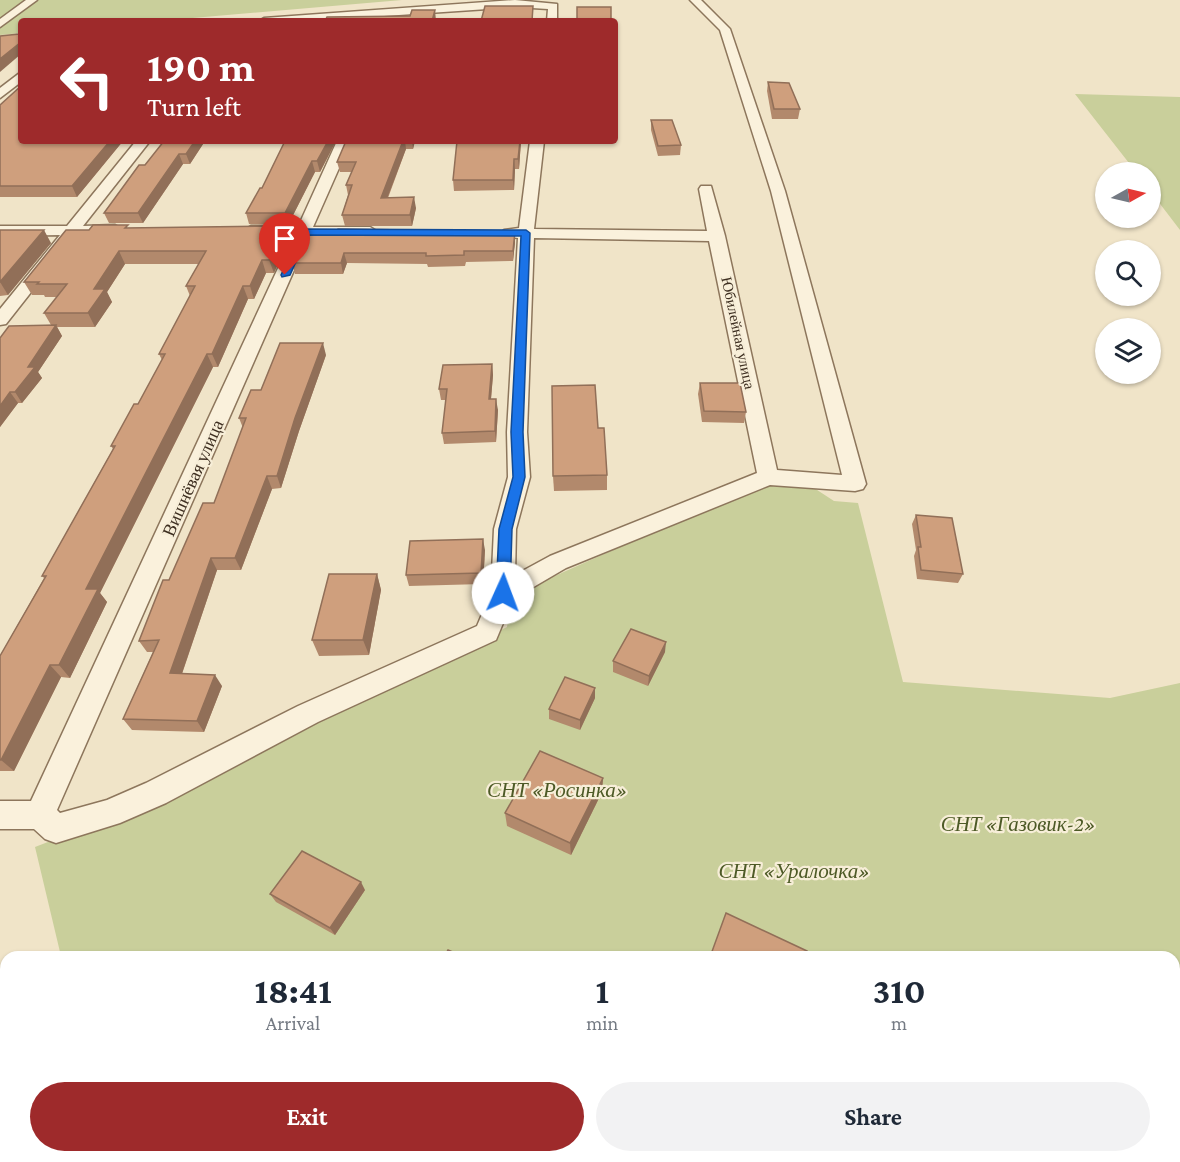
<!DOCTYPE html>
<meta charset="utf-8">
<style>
:root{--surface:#fff;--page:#f2f2f3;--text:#1f2937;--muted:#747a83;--accent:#9e2a2b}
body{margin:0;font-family:"Crimson Pro",serif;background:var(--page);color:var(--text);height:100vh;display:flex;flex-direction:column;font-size:22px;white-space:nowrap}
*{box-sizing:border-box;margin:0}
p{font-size:20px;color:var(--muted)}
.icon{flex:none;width:33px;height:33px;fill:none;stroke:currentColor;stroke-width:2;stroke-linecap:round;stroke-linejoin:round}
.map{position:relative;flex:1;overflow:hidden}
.drawer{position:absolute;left:0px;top:951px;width:1180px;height:212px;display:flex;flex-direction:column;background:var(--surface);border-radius:18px 18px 0 0;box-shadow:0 2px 4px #0004}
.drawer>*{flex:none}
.hud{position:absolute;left:18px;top:18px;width:600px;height:126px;border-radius:6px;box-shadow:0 2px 4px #0004;background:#9e2a2b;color:#fff;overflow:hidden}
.needle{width:39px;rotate:82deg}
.tools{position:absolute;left:1095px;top:162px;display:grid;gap:12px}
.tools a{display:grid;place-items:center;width:66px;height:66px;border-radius:50%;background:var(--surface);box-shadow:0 2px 4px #0004;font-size:30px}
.pin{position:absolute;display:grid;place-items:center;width:51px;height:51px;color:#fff;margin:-62px -26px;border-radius:50% 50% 50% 0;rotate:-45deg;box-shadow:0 0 6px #0007}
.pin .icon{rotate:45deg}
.me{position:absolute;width:66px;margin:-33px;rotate:2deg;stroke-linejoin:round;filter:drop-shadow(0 0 4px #0008)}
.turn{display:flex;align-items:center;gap:21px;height:126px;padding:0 30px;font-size:27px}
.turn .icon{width:78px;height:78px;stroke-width:2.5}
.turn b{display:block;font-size:42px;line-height:51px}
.eta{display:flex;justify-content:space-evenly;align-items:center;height:102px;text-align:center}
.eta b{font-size:36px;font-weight:700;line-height:42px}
.button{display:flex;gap:12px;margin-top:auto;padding:12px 30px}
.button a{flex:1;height:69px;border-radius:36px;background:var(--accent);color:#fff;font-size:24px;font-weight:700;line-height:69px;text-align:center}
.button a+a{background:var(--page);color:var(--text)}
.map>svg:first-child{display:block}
</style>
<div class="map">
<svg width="1180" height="1162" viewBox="0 0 1180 1162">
<rect width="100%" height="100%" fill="#f0e4c8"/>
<!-- green -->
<g fill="#c9cf9b">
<polygon points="0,0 402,0 158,21 21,21 21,33 0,35"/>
<polygon points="1075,94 1180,97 1180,230 1151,192 1150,172 1136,172"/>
<polygon points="768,481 814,488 834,501 858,503 903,682 1110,698 1180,683 1180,1162 0,1162 0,986 6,983 6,1156 1174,1156 1174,957 52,957 60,952 35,847 133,809 507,627 512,595"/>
</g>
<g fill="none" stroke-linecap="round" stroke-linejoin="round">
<defs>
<g id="street">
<polygon points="26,0 37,0 0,27 0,19"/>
<polygon points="515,0 557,4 557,21 547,21 548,9 516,7 310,21 259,21 264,18"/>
<path d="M690,0H701L730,29L785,191L866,484L863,489L855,491L770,485L566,568L513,599L496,640L318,722L166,803L120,823L56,843L45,839L34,829H0V801H31L293,236H251L243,231L251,226L298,227L337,141H351L313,227H370L378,232L370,237L309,236L57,810L60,813L107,800L146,783L298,706L477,626L491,593L494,529L508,477L507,432L518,238L504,236L501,233L504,230L519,228L530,141H544L534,229L707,231L699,189L701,186H711L725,236L777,470L842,475L771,191L720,30ZM534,238L709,241L757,473L550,556L515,575L516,529L530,477L527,432Z"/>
<polygon points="21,72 21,82 0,98 0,88"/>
<polygon points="136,141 150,141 83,226 115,225 123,230 120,233 76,235 6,324 0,325 0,309 60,235 0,236 0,226 67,226"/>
</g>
</defs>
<!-- street casing -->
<use href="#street" stroke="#8d765c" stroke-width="3"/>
<!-- street -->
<use href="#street" fill="#faf1dc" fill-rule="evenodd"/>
</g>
<!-- wall -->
<g fill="#b2896c">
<polygon points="768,82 800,109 798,119 772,119 767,91"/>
<polygon points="0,105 21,141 123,141 77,197 0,197"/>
<polygon points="651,120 681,145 680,155 658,156 651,130"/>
<polygon points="164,141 205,141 190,164 183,164 143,223 109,223 104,213 145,165"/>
<polygon points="285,141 336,141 320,172 315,172 288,225 249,224 246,213 262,188"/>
<polygon points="346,141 415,141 413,149 406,149 388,198 416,208 412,226 345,226 342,215 348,195 346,185 352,172 340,172 337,162"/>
<polygon points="521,141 519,169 515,169 514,190 454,191 453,180"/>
<polygon points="277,226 279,231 284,231 287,244 274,273 266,273 254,299 248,299 218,367 213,367 100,593 107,602 70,678 61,677 14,771 0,771 0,656 44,578 42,576 113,449 111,446 138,404 162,360 159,354 190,296 186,286 199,264 125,264 107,292 112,302 95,327 57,327 62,336 38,372 42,378 22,403 18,403 0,427 0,338 51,325 44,313 57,297 45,297 44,295 32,295 24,282 89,230 129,228"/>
<polygon points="0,230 51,243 8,295 0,296"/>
<polygon points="408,230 408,232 515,231 515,242 513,261 466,262 465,266 428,267 427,264 347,263 343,274 295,274 292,263 336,234"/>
<polygon points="326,355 299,431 281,488 272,489 241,570 217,570 182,674 222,686 204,732 132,730 123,719 153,652 147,652 139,641 169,580 214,503 243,428 239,418 261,390"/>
<polygon points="492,364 493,375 491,399 498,410 496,442 444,444 442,433 446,400 441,400 439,389"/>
<polygon points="700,383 746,412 744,423 702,422 698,394"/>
<polygon points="607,475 607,490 554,491 553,476"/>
<polygon points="916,515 963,574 958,583 917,579 914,556 916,550 912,524"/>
<polygon points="485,550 483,584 409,586 406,575"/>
<polygon points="377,574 381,590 369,655 319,656 312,640"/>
<polygon points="665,652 648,686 613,672 613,661"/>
<polygon points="595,698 580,730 549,719 549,709"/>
<polygon points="603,778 602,792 571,855 507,826 505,813"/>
<polygon points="365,890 335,935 276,902 270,894"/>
</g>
<!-- shaded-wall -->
<g fill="#916f58">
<polygon points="435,10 436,21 432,21"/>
<polygon points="21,42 21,54 0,72 0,59"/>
<polygon points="110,141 123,141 77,197 72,186"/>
<polygon points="195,141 205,141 190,164 186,154"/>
<polygon points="328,141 336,141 320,172 317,161"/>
<polygon points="403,141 405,141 406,149 383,209 381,198"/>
<polygon points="412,141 415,141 413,149"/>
<polygon points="520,141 521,141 519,169 518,159"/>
<polygon points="179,154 183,164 143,223 138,213"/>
<polygon points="514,159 515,169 514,190 513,180"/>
<polygon points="312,161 315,172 288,225 285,213"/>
<polygon points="414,197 416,208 412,226 410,215"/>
<polygon points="277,226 280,238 284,231 287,244 274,273 269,260 275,231"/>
<polygon points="44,230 51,243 8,295 0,282"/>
<polygon points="515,231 515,242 513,261 513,251"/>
<polygon points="119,251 125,264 107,292 112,302 95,327 88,313 94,289"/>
<polygon points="344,253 347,263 343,274 341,263"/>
<polygon points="262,260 266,273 254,299 250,286"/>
<polygon points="243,286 248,299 218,367 212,354"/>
<polygon points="56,325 62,336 38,372 42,378 22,403 15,392 28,367"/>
<polygon points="323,343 326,355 299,431 281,488 277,476 295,418"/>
<polygon points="207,354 213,367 100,593 107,602 70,678 59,665 86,589"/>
<polygon points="492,364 493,375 490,410 489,399"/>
<polygon points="10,392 18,403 0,427 0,406"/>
<polygon points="496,399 498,410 496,442 495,431"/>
<polygon points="267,476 272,489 241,570 235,558"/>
<polygon points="483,539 485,550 483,584 481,573"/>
<polygon points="211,558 217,570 178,685 170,673"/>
<polygon points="377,574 381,590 369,655 363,640"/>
<polygon points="666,642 665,652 648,686 649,676"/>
<polygon points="50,665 61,677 14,771 1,760"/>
<polygon points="215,675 222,686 204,732 197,721"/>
<polygon points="595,688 595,698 580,730 580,720"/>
<polygon points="603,778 602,792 571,855 570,843"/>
<polygon points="361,882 365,890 335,935 330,928"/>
<polygon points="166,1156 178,1156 175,1162 163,1162"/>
</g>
<!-- building -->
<g fill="#cf9f7d" stroke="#916f58" stroke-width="1.5">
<polygon points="485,6 533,6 532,21 481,21"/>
<rect x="577" y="7" width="34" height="14"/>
<polygon points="412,10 435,10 432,21 325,21 327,17 410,16"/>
<polygon points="19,27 21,29 21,42 0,59 0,36 19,34"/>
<polygon points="768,82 789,83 800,109 774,109"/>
<polygon points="21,86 21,141 110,141 72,186 0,186 0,105"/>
<polygon points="651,120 672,120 681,145 658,146"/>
<polygon points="164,141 195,141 186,154 179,154 138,213 104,213 139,165 145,165"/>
<polygon points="285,141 328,141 317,161 312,161 285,213 246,213 260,188 262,188"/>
<polygon points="346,141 403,141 381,198 414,197 410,215 342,215 352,185 346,185 356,162 337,162"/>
<polygon points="457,141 520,141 518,159 514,159 513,180 453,180"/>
<polygon points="93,225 128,225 125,228 277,226 275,231 284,231 269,260 262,260 250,286 243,286 212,354 207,354 86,589 98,589 59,665 50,665 1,760 0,760 0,656 46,576 42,576 115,446 111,446 134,404 138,404 165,354 159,354 195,286 186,286 206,251 119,251 94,289 105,289 88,313 44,313 67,284 37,284 39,282 24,282 66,230 89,230"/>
<polygon points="338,229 408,230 407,232 515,231 513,251 464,251 464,255 426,256 426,253 344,253 341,263 292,263 305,234 336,234"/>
<polygon points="0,230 44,230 0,282"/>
<polygon points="56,325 28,367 35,367 15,392 10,392 0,406 0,338 9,326"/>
<polygon points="280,343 323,343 295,418 277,476 267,476 235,558 211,558 170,673 215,675 197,721 123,719 159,640 139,641 163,580 169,580 203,503 214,503 246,418 239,418 251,390 261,390"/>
<polygon points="492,364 489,399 496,399 495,431 442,433 447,389 439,389 443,365"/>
<polygon points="700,383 740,383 746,412 704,411"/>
<polygon points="595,385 598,428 604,428 607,475 553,476 552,386"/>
<polygon points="916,515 952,518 963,574 921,570 918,547 921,547"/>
<polygon points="483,539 481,573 406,575 410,541"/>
<polygon points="329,574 377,574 363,640 312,640"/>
<polygon points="631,629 666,642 649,676 613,661"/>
<polygon points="565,677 595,688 580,720 549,709"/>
<polygon points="540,751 603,778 570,843 505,813"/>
<polygon points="302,851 361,882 330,928 270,894"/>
<polygon points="726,913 807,951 805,957 710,957"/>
<polygon points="448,950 464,957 444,957"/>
<polygon points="90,1156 166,1156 163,1162 98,1162"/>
</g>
<!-- route -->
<polygon fill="#1a73e8" stroke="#114b97" stroke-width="1.5" points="305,229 526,230 530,233 523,432 525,477 512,529 510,593 508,597 499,597 496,593 499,529 513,477 511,432 521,236 308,235 290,275 282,277 281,275 301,232"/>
<g text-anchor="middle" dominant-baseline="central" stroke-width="4.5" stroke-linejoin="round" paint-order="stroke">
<!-- far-street labels -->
<g font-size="15" fill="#3d2e20" stroke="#f7eed8">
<text transform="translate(738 333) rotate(78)">Юбилейная улица</text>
</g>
<!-- street labels -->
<g font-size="18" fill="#3d2e20" stroke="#f7eed8">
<text transform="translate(193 478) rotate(-66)">Вишнёвая улица</text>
</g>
<!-- near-park labels -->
<g font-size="21" font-style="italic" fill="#4d5a26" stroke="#f7eed8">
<text x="557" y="790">СНТ «Росинка»</text>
<text x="1018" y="824">СНТ «Газовик-2»</text>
<text x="794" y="871">СНТ «Уралочка»</text>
</g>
</g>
</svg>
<div class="tools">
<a><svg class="needle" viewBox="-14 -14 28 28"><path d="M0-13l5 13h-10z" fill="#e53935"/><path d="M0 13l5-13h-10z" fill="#747a83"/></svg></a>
<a><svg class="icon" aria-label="search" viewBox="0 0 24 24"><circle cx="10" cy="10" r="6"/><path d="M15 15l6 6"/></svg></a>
<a><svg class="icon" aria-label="layers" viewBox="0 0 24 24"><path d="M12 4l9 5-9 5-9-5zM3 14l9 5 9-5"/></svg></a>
</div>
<div class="pin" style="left:285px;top:275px;background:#d93025"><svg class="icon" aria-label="arrive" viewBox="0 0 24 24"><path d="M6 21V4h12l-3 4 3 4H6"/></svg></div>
<svg class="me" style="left:503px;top:593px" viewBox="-20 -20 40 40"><circle r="19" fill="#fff"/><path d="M0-13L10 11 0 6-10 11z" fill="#1a73e8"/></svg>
<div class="hud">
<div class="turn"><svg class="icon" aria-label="left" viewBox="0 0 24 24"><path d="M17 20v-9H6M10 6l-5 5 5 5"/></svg><div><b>190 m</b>Turn left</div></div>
</div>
<section class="drawer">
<div class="eta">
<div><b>18:41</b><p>Arrival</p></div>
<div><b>1</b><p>min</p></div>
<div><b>310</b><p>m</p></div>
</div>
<div class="button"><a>Exit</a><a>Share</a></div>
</section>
</div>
